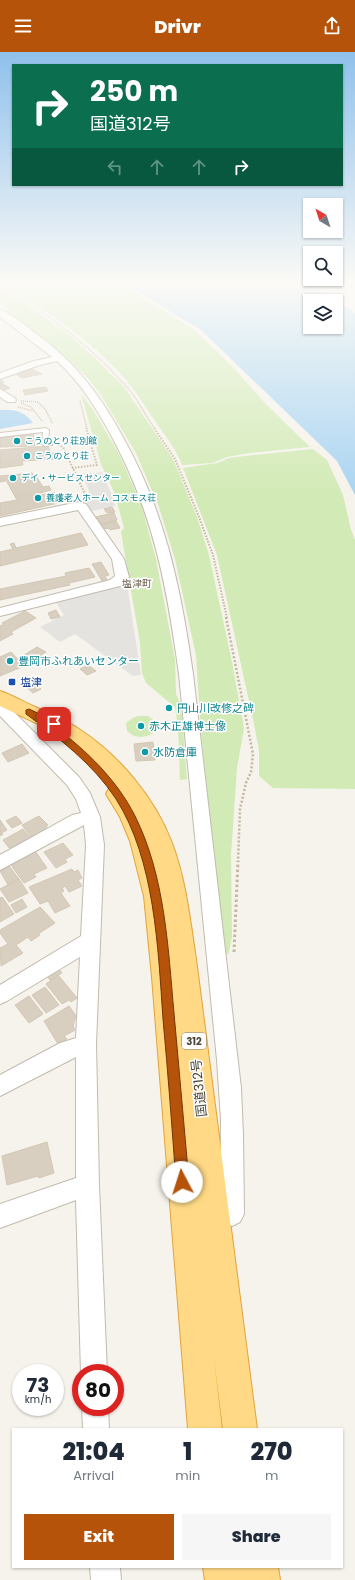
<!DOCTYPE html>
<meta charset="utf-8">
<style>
:root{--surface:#fff;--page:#f6f6f7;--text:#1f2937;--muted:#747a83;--accent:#b45309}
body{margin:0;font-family:Poppins,"Noto Sans JP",sans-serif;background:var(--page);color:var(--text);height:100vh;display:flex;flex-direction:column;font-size:15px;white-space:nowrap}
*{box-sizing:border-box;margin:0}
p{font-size:13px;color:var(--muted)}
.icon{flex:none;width:22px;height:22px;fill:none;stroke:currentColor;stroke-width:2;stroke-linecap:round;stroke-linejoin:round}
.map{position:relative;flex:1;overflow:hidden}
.details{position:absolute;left:12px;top:1376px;width:331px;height:140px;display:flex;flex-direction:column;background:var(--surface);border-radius:0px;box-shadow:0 1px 3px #0004}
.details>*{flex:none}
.top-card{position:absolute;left:12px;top:12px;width:331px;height:122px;border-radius:0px;box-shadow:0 1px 3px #0004;background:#0b6e4f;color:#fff;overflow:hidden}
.needle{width:26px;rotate:321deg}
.fabs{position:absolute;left:303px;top:146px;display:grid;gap:8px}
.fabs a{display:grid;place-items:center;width:40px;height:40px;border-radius:0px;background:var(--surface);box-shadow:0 1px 3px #0004;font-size:20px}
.speed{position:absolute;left:12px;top:1312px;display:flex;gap:8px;font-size:20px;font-weight:700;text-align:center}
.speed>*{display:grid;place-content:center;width:52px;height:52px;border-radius:50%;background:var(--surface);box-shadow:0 1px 3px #0004;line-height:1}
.speed small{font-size:10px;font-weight:400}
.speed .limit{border:6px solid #d22;background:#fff;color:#111}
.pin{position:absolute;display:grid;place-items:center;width:34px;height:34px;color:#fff;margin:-17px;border-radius:8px;box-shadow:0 2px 6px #0006}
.me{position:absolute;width:44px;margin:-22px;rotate:355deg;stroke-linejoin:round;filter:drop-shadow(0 0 3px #0008)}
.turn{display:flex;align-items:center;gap:14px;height:84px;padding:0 12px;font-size:18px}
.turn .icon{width:52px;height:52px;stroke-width:2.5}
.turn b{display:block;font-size:28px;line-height:34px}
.lanes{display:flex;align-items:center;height:38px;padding:0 12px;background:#0003;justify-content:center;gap:20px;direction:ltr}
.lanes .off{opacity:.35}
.eta{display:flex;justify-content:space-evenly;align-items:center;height:68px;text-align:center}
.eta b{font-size:24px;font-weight:800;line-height:28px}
.primary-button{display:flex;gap:8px;margin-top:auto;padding:8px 12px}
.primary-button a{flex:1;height:46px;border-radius:0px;background:var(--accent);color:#fff;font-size:16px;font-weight:800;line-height:46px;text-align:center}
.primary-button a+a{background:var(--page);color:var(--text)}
header{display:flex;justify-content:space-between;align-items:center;height:52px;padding:0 12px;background:var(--accent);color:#fff;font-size:18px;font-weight:800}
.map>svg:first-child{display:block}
</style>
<header><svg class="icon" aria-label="menu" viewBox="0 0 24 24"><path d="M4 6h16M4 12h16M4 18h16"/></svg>Drivr<svg class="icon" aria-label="share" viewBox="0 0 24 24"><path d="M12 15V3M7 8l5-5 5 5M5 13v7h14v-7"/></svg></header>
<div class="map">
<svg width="355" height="1528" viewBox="0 0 355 1528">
<rect width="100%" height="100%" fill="#f6f3ec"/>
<!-- green -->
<g fill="#d2eab5">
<path d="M0,229H115L194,277L231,313L265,351L310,395L249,401L227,405L212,411L182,413C175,395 166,385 155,369C147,358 140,345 131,334C100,294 44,256 0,231Z"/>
<polygon points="0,236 22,249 68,282 95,306 124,335 173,407 197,465 209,503 232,610 244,676 237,716 231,803 232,884 230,896 228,903 224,899 201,680 196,603 175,507 159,455 136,401 101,343 88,326 46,288 6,259 8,256 0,248"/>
<polygon points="81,342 93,358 119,402 141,452 156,507 175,607 176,642 181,653 187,727 180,728 178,675 175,655 146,631 142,621 140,591 121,480 124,476 115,442 101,412"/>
<polygon points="313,397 327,408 343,443 351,478 355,488 355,737 273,736 259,724 259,699 254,672 217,503 183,416 217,411 229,406 253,403"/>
<path d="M138,664H148L155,669L157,675L153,681C144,687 134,686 127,679L126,671L133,666Z"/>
</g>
<!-- parking -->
<g fill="#e5e3e0">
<polygon points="102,420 112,443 115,454 88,460 83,452 91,444 82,422"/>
<polygon points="127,532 141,623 133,624 75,582 60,590 40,575 64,563 55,549"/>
</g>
<!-- water -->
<g fill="#a9d4f2">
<polygon points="120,229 302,229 336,249 310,249 310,275 336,275 336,249 355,261 355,443 337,409 201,278"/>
<path d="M0,358C14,357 24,359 33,371L0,377Z"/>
</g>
<!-- building -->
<g fill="#d8cfc1" stroke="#d3c7b4">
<polygon points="30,316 42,322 22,326 17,323 23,321 21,320"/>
<polygon points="0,328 4,330 1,331 10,336 4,338 0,335"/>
<polygon points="46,335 48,339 25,343 23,338"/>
<polygon points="33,382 35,394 0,395 0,385"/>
<polygon points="48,394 51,401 54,401 55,407 22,409 23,413 0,416 0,398"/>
<polygon points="32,421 33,424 0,430 0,424"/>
<polygon points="36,424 43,435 49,434 51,438 36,442 37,444 54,440 56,444 58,443 63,450 0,464 0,451 17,448 7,430"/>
<polygon points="112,455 115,460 107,461 104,457"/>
<polygon points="114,461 117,468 101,473 95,465"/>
<polygon points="116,469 120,476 110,478 109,476 103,477 100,473"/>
<polygon points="81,481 88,493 0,514 0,500 13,497 10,492 14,491 16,496"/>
<polygon points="101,510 109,523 105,524 107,528 102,529 92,512"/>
<polygon points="89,516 95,525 69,531 70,533 0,548 0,537 66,524 65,521"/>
<polygon points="56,558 60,565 51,567 48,561"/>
<polygon points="25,559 36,566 11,580 13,582 0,589 0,574 4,572 2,571"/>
<polygon points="37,595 46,600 33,608 24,603"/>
<polygon points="11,600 24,614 0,624 0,605"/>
<polygon points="88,613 96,619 87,623 80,617"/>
<polygon points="34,630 41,637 33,641 25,634"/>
<polygon points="153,690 155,708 136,709 134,692"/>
<polygon points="22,692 29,701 8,710 2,701"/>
<polygon points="16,764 22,771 12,776 6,769"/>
<polygon points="39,764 48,773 46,774 49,779 34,789 22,773"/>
<polygon points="0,768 7,778 1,781 3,782 0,784"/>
<polygon points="23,777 31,787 9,796 3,788"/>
<polygon points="63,791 73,803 65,807 67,810 56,816 44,800"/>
<polygon points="35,799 47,816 34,822 36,825 24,831 11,813"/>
<polygon points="9,814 19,827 8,833 0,819"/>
<polygon points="72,817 74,820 78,818 82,826 78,828 82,834 69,840 65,834 62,836 64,839 61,841 70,854 55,861 48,849 40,852 29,835"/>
<polygon points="19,827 28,841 9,850 0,837"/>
<polygon points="2,845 14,862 0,870 0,846"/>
<polygon points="22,847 27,855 16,861 11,853"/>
<polygon points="40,855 55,871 38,882 40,883 31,889 28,885 16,893 23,901 1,914 0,896 8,892 0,881 0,878"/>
<polygon points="57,915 62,921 50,928 46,923"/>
<polygon points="58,923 77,946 71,950 69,948 62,952 46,932"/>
<polygon points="45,935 59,953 46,961 32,943"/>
<polygon points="29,944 43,962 29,971 15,953"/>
<polygon points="69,954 76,964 73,974 75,978 64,984 67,987 58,992 44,969"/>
<polygon points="47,1090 54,1121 39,1126 38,1124 7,1133 2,1104"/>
</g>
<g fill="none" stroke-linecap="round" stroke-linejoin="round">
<defs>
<polygon id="service" points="46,376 49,378 48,390 52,391 52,393 45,394 42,392 43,380 0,385 0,381"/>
<g id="minor">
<path d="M0,258C13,262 32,279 43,287C80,316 102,346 124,387C166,463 181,537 193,622L241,1036L243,1083L244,1162L240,1170L232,1174L224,1170L220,1162L221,1068L217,1008L179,622C167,535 154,463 112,385C97,357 81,331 57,309L40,313L0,327V321L34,309L52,305L0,265Z"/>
<polygon points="0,337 15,346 16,348 15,350 7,350 0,345"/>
<polygon points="79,450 86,452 124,507 129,525 120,534 0,564 0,556 110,528 115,524 112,507 78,458 0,474 0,466"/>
<polygon points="8,645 13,646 16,650 11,657 79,725 90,741 100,765 104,793 96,992 99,1133 107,1321 81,1321 76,1148 0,1176 0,1152 76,1126 76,1005 0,1044 0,1023 60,991 76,986 80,905 7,949 0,952 0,933 81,884 86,793 84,773 0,818 0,803 72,763 81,761 76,747 67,733 0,664 0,648"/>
<polygon points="82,1355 108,1355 109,1377 83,1377"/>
<polygon points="90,1515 120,1515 121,1528 91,1528"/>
</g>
<g id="trunk">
<path d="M0,639C12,643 22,649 33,654C49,661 65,668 79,677C119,703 155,746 172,791C186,828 190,868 196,907L257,1377H223L214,1307L222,1377H188L152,925L144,844L130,789L120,765L106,742L109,736L115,735C100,718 84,701 66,688C46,674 22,665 0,654Z"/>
<polygon points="203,1515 278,1515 280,1528 205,1528"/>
</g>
</defs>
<!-- service casing -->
<use href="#service" stroke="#c2bbae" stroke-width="2"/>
<!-- minor casing -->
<use href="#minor" stroke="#c2bbae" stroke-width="2"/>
<!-- trunk casing -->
<use href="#trunk" stroke="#e0a43c" stroke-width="2"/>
<!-- path-far3 -->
<g stroke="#c4b79f" stroke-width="1.5" stroke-dasharray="1 1" stroke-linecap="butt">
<path d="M0,234C47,260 90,294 126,334C137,346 145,363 155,377"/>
<polyline points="21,349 38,350 45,357 53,372"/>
<polyline points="80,349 87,377"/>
<polyline points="21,351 31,355 42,369"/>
<polyline points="18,355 33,359"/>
</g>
<!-- path-far2 -->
<g stroke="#c4b79f" stroke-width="2" stroke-dasharray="1.5 1.5" stroke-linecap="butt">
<polyline points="154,376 175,407 199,465 213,503 227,566"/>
<polyline points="58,393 63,395 85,442 84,444"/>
<polyline points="72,416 97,413 86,376"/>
</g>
<!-- path-far1 -->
<polyline stroke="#c4b79f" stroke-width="2.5" stroke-dasharray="2 2" stroke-linecap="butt" points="226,565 253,702 251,720 246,731 240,757 238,810"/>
<!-- path -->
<polyline stroke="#c4b79f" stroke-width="3" stroke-dasharray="2.5 2.5" stroke-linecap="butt" points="234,900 238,809"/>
<!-- service -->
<use href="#service" fill="#fff" fill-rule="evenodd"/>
<!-- minor -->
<use href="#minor" fill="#fff" fill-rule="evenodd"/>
<!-- trunk -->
<use href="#trunk" fill="#ffd985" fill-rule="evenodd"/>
</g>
<!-- sky -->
<linearGradient id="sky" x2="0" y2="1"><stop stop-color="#8fc1ec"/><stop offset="0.52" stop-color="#fbfaf6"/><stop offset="1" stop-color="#fbfaf6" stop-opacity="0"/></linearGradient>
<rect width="355" height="443" fill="url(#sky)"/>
<!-- route -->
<path fill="#b45309" stroke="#753606" d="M29,657L57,670L58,672L55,675C86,698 117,728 135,764C165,824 168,895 174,961C179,1017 184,1073 189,1130L187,1134L182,1136L178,1134L176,1130C172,1075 168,1021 163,967C158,896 155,808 116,747C93,712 59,686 26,662V658Z"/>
<!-- markers -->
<g fill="#0f9aa8" stroke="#fff" stroke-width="1.5">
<circle cx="17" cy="389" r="4"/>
<circle cx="27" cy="404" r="4"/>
<circle cx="13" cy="426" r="4"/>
<circle cx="38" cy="446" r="4"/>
<circle cx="10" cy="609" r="4"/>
<circle cx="169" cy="656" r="4"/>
<circle cx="141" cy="674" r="4"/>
<circle cx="145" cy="700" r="4"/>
</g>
<rect fill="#1a4fb4" stroke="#fff" stroke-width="1.5" x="8" y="626" width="8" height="8" rx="2"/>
<g text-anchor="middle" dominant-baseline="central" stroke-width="3" stroke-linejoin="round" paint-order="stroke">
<!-- far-culture labels -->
<g font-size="9" fill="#0d838f" stroke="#fff" text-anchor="start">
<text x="25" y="389">こうのとり荘別館</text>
<text x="35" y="404">こうのとり荘</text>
<text x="21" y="426">デイ・サービスセンター</text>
<text x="46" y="446">養護老人ホーム コスモス荘</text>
</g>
<!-- far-neighbourhood labels -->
<g font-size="10" fill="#6e6250" stroke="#fff">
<text x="137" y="531">塩津町</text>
</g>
<!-- shield labels -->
<rect fill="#fff" stroke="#817c74" stroke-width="1" x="182" y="981" width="24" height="16" rx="3"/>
<g font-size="10" font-weight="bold" fill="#4b4439">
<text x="194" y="989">312</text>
</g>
<!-- culture labels -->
<g font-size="11" fill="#0d838f" stroke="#fff" text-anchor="start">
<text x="18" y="609">豊岡市ふれあいセンター</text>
<text x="177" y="656">円山川改修之碑</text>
<text x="149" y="674">赤木正雄博士像</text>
<text x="153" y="700">水防倉庫</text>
</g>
<!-- transit labels -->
<g font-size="11" fill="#164399" stroke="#fff" text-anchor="start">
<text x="20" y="630">塩津</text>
</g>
<!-- near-street labels -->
<g font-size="13" fill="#4b4439" stroke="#fff">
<text transform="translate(199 1036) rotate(-96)">国道312号</text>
</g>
</g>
</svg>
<div class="fabs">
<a><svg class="needle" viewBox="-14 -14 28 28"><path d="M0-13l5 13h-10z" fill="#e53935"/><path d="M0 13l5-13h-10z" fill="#747a83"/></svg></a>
<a><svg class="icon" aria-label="search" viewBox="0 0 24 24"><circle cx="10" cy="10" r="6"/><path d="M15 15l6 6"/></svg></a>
<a><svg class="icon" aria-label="layers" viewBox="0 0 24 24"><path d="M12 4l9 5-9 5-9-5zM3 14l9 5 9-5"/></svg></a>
</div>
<div class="speed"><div>73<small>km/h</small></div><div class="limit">80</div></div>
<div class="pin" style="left:54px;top:672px;background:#d93025"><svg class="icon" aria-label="arrive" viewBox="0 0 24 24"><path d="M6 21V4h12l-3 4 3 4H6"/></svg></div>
<svg class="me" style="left:182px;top:1130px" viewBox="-20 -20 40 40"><circle r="19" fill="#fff"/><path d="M0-13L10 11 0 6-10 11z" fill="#b45309"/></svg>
<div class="top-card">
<div class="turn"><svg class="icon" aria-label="right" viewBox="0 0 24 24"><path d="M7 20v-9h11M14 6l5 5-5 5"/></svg><div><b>250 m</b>国道312号</div></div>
<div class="lanes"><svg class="icon off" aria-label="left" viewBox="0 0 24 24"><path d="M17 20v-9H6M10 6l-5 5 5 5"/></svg><svg class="icon off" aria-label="ahead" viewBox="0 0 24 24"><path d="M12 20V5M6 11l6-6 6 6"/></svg><svg class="icon off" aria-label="ahead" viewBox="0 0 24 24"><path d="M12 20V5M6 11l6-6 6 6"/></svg><svg class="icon" aria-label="right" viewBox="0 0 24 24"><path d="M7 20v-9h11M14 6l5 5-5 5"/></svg></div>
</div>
<section class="details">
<div class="eta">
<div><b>21:04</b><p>Arrival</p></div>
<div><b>1</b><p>min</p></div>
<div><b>270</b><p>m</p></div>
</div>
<div class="primary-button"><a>Exit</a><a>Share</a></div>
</section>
</div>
